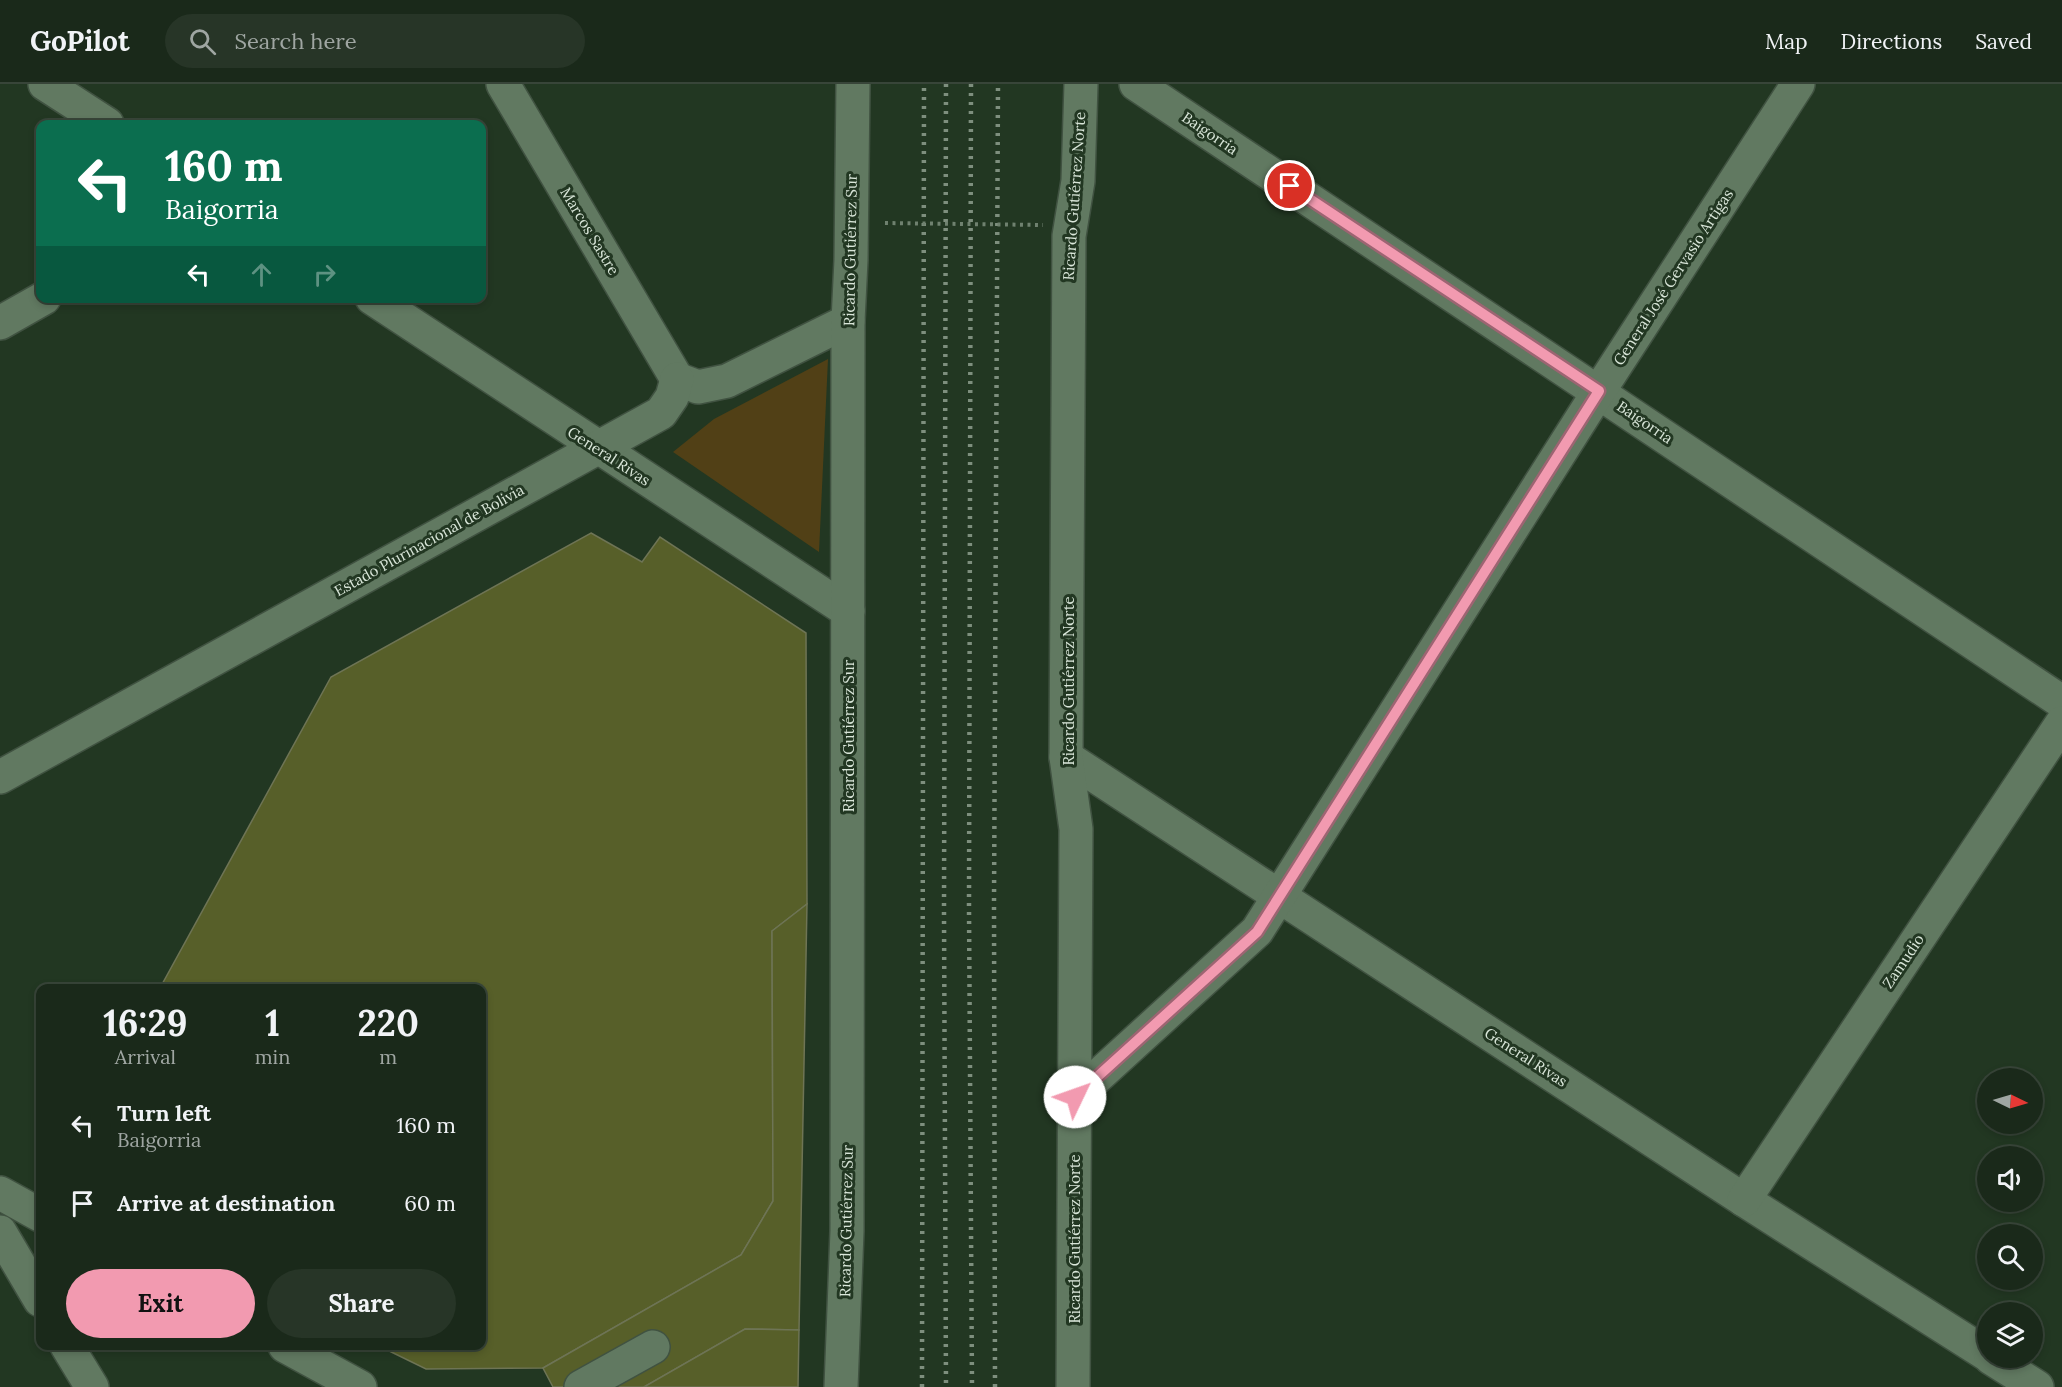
<!DOCTYPE html>
<meta charset="utf-8">
<style>
:root{--surface:#1a291a;--page:#273527;--text:#f1f3f6;--muted:#9fa6a2;--line:#384539;--accent:#f29ab0}
body{margin:0;font-family:Lora,serif;background:var(--page);color:var(--text);height:100vh;display:flex;flex-direction:column;font-size:22px;white-space:nowrap}
*{box-sizing:border-box;margin:0}
p{font-size:20px;color:var(--muted)}
.icon{flex:none;width:33px;height:33px;fill:none;stroke:currentColor;stroke-width:2;stroke-linecap:round;stroke-linejoin:round}
.map{position:relative;flex:1;overflow:hidden}
.side{position:absolute;left:36px;top:900px;width:450px;height:366px;display:flex;flex-direction:column;background:var(--surface);border-radius:12px;box-shadow:0 3px 9px #0003,0 0 0 2px var(--line)}
.side>*{flex:none}
.top-card{position:absolute;left:36px;top:36px;width:450px;height:183px;border-radius:12px;box-shadow:0 3px 9px #0003,0 0 0 2px var(--line);background:#0b6e4f;color:#fff;overflow:hidden}
.needle{width:39px;rotate:95deg}
.fabs{position:absolute;left:1977px;top:984px;display:grid;gap:12px}
.fabs a{display:grid;place-items:center;width:66px;height:66px;border-radius:50%;background:var(--surface);box-shadow:0 3px 9px #0003,0 0 0 2px var(--line);font-size:30px}
.pin{position:absolute;display:grid;place-items:center;width:51px;height:51px;color:#fff;margin:-26px;border:3px solid #fff;border-radius:50%;box-shadow:0 2px 6px #0007}
.me{position:absolute;width:66px;margin:-33px;rotate:48deg;stroke-linejoin:round;filter:drop-shadow(0 0 4px #0008)}
.turn{display:flex;align-items:center;gap:21px;height:126px;padding:0 30px;font-size:27px}
.turn .icon{width:78px;height:78px;stroke-width:2.5}
.turn b{display:block;font-size:42px;line-height:51px}
.lanes{display:flex;align-items:center;height:57px;padding:0 30px;background:#0003;justify-content:center;gap:30px;direction:ltr}
.lanes .off{opacity:.35}
.eta{display:flex;justify-content:space-evenly;align-items:center;height:102px;text-align:center}
.eta b{font-size:36px;font-weight:700;line-height:42px}
.action{display:flex;gap:12px;margin-top:auto;padding:12px 30px}
.action a{flex:1;height:69px;border-radius:36px;background:var(--accent);color:#111;font-size:24px;font-weight:700;line-height:69px;text-align:center}
.action a+a{background:var(--page);color:var(--text)}
ul{padding:0;list-style:none}
li{display:flex;align-items:center;gap:18px;height:78px;padding:0 30px}
li div{flex:1}
li b{display:block;font-size:22px}
li em{font-style:normal}
header{display:flex;align-items:center;gap:36px;box-sizing:border-box;height:84px;padding:0 30px;background:var(--surface);border-bottom:2px solid var(--line)}
header strong{font-size:28px}
nav{display:flex;gap:33px;margin-inline-start:auto;font-size:21px}
.search{width:420px;height:54px;background:var(--page);display:flex;align-items:center;gap:15px;box-sizing:border-box;padding:0 21px;border-radius:33px;color:var(--muted);font-size:22px}
.map>svg:first-child{display:block}
</style>
<header>
<strong>GoPilot</strong>
<div class="search"><svg class="icon" aria-label="search" viewBox="0 0 24 24"><circle cx="10" cy="10" r="6"/><path d="M15 15l6 6"/></svg>Search here</div>
<nav><a>Map</a><a>Directions</a><a>Saved</a></nav>
</header>
<div class="map">
<svg width="2062" height="1303" viewBox="0 0 2062 1303">
<rect width="100%" height="100%" fill="#223722"/>
<!-- green -->
<polygon fill="#514016" points="828,275 819,468 673,368 714,335"/>
<!-- building -->
<g fill="#575f29" stroke="#6e7455" stroke-width="1.5">
<polygon points="591,449 642,478 660,453 806,549 807,820 772,847 773,1117 741,1171 543,1284 426,1285 379,1262 482,1262 482,904 160,904 331,593"/>
<polygon points="807,820 799,1246 745,1245 644,1303 553,1303 543,1284 741,1171 773,1117 772,847"/>
<polygon points="745,1245 799,1246 798,1303 644,1303"/>
</g>
<g fill="none" stroke-linecap="round" stroke-linejoin="round">
<defs>
<g id="minor">
<polyline points="45,0 107,40"/>
<polyline points="503,0 677,295"/>
<polyline points="1136,0 2062,618"/>
<polyline points="372,214 848,527"/>
<polyline points="0,239 44,214"/>
<polyline points="677,295 698,303 727,297 848,237"/>
<polyline points="1066,673 1744,1116 1988,1271"/>
<polyline points="0,693 661,329 672,313 677,295"/>
<polyline points="1075,1013 1257,847 1599,307 1798,0"/>
<polyline points="0,1109 40,1131"/>
<polyline points="1744,1116 2062,639"/>
<polyline points="0,1148 40,1216"/>
<polyline points="67,1262 92,1303"/>
<polyline points="285,1262 360,1303"/>
<polyline points="1991,1274 2037,1303"/>
<polyline points="581,1303 653,1263"/>
<polyline points="841,1303 847,1147 848,237 851,176 853,0"/>
<polyline points="1073,1303 1076,745 1066,673 1069,152 1078,97 1081,0"/>
</g>
</defs>
<!-- minor casing -->
<use href="#minor" stroke="#405241" stroke-width="36"/>
<!-- minor -->
<use href="#minor" stroke="#617961" stroke-width="33"/>
<!-- rail -->
<g stroke="#7e8f7e" stroke-width="4.5" stroke-dasharray="3 6" stroke-linecap="butt">
<polyline points="946,0 944,828 946,1303"/>
<polyline points="971,0 969,823 972,1303"/>
<polyline points="922,1303 924,0"/>
<polyline points="995,1303 994,820 998,0"/>
</g>
<!-- path-bridge -->
<polyline stroke="#6f816f" stroke-width="4" stroke-dasharray="3 4.5" stroke-linecap="butt" points="885,139 1043,141"/>
</g>
<g fill="none" stroke-linecap="round" stroke-linejoin="round">
<defs>
<polyline id="route" points="1075,1013 1257,848 1599,307 1290,102"/>
</defs>
<!-- route casing -->
<use href="#route" stroke="#9d6472" stroke-width="15"/>
<!-- route -->
<use href="#route" stroke="#f29ab0" stroke-width="10"/>
</g>
<g text-anchor="middle" dominant-baseline="central" stroke-width="6" stroke-linejoin="round" paint-order="stroke">
<!-- street labels -->
<g font-size="15" fill="#d9e6d9" stroke="#223722">
<text transform="translate(1210 49) rotate(34)">Baigorria</text>
<text transform="translate(1074 112) rotate(-86)">Ricardo Gutiérrez Norte</text>
<text transform="translate(590 147) rotate(59)">Marcos Sastre</text>
<text transform="translate(850 166) rotate(-89)">Ricardo Gutiérrez Sur</text>
<text transform="translate(1673 193) rotate(-57)">General José Gervasio Artigas</text>
<text transform="translate(1645 338) rotate(34)">Baigorria</text>
<text transform="translate(609 372) rotate(33)">General Rivas</text>
<text transform="translate(429 456) rotate(-29)">Estado Plurinacional de Bolivia</text>
<text transform="translate(1068 597) rotate(-90)">Ricardo Gutiérrez Norte</text>
<text transform="translate(848 652) rotate(-90)">Ricardo Gutiérrez Sur</text>
<text transform="translate(1903 877) rotate(-56)">Zamudio</text>
<text transform="translate(1526 973) rotate(33)">General Rivas</text>
<text transform="translate(846 1137) rotate(-89)">Ricardo Gutiérrez Sur</text>
<text transform="translate(1074 1155) rotate(-90)">Ricardo Gutiérrez Norte</text>
</g>
</g>
</svg>
<div class="fabs">
<a><svg class="needle" viewBox="-14 -14 28 28"><path d="M0-13l5 13h-10z" fill="#e53935"/><path d="M0 13l5-13h-10z" fill="#9fa6a2"/></svg></a>
<a><svg class="icon" aria-label="sound" viewBox="0 0 24 24"><path d="M4 9h4l5-4v14l-5-4H4zM17 9q2 3 0 6"/></svg></a>
<a><svg class="icon" aria-label="search" viewBox="0 0 24 24"><circle cx="10" cy="10" r="6"/><path d="M15 15l6 6"/></svg></a>
<a><svg class="icon" aria-label="layers" viewBox="0 0 24 24"><path d="M12 4l9 5-9 5-9-5zM3 14l9 5 9-5"/></svg></a>
</div>
<div class="pin" style="left:1290px;top:102px;background:#d93025"><svg class="icon" aria-label="arrive" viewBox="0 0 24 24"><path d="M6 21V4h12l-3 4 3 4H6"/></svg></div>
<svg class="me" style="left:1075px;top:1013px" viewBox="-20 -20 40 40"><circle r="19" fill="#fff"/><path d="M0-13L10 11 0 6-10 11z" fill="#f29ab0"/></svg>
<div class="top-card">
<div class="turn"><svg class="icon" aria-label="left" viewBox="0 0 24 24"><path d="M17 20v-9H6M10 6l-5 5 5 5"/></svg><div><b>160 m</b>Baigorria</div></div>
<div class="lanes"><svg class="icon" aria-label="left" viewBox="0 0 24 24"><path d="M17 20v-9H6M10 6l-5 5 5 5"/></svg><svg class="icon off" aria-label="ahead" viewBox="0 0 24 24"><path d="M12 20V5M6 11l6-6 6 6"/></svg><svg class="icon off" aria-label="right" viewBox="0 0 24 24"><path d="M7 20v-9h11M14 6l5 5-5 5"/></svg></div>
</div>
<section class="side">
<div class="eta">
<div><b>16:29</b><p>Arrival</p></div>
<div><b>1</b><p>min</p></div>
<div><b>220</b><p>m</p></div>
</div>
<ul>
<li><svg class="icon" aria-label="left" viewBox="0 0 24 24"><path d="M17 20v-9H6M10 6l-5 5 5 5"/></svg><div><b>Turn left</b><p>Baigorria</p></div><em>160 m</em></li>
<li><svg class="icon" aria-label="arrive" viewBox="0 0 24 24"><path d="M6 21V4h12l-3 4 3 4H6"/></svg><div><b>Arrive at destination</b></div><em>60 m</em></li>
</ul>
<div class="action"><a>Exit</a><a>Share</a></div>
</section>
</div>
